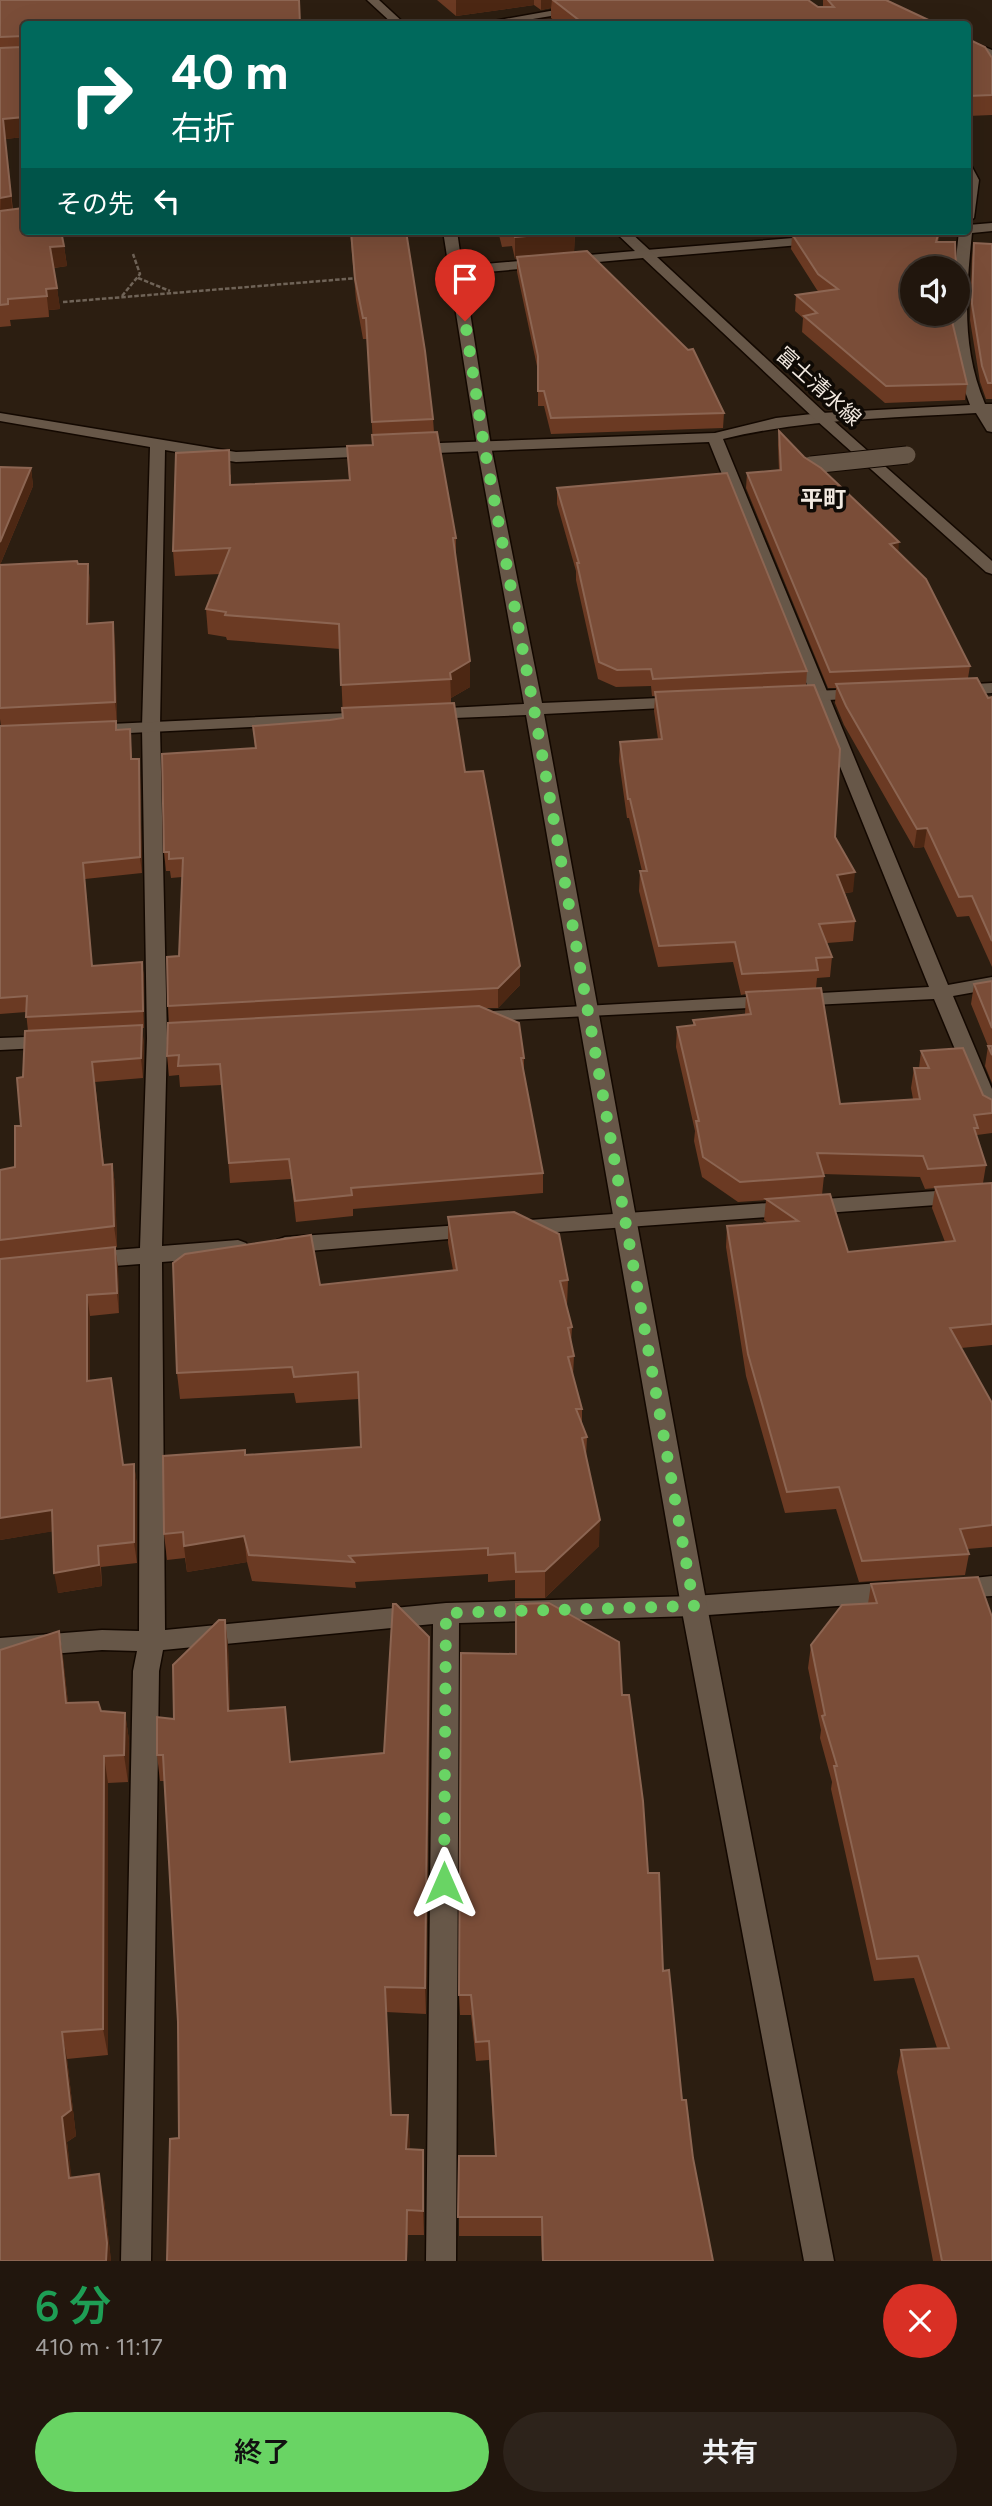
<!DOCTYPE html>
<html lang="ja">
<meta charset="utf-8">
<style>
:root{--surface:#21160d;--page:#2d231b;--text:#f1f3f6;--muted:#a29f9d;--line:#3e352e;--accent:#69d464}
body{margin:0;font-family:Figtree,"Noto Sans JP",sans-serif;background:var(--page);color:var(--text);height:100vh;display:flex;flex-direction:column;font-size:26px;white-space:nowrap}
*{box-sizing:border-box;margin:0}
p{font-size:23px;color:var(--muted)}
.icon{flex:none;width:38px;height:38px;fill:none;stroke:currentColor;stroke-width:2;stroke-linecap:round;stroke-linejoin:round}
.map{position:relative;height:2261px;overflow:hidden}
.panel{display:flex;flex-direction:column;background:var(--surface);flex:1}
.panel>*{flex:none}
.guide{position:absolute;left:21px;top:21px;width:950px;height:214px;border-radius:7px;box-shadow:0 7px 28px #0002,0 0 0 2px var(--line);background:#00695c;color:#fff;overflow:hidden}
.controls{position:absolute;left:900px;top:256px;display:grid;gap:14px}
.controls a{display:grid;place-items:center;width:70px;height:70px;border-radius:50%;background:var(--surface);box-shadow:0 7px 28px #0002,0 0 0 2px var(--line);font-size:35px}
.pin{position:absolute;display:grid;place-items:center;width:60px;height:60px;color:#fff;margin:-72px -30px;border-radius:50% 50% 50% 0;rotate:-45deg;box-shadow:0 0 7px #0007}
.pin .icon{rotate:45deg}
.me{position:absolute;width:77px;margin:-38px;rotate:0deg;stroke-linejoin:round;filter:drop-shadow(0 0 5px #0008)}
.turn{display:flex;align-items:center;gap:24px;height:147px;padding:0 35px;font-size:32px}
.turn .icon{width:91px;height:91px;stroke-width:2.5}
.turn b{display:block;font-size:49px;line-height:60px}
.then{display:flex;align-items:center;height:66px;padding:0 35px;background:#0003;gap:14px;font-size:26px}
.round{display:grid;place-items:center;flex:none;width:74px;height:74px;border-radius:37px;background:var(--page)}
.head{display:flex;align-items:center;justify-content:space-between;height:119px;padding:0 35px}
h1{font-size:42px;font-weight:600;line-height:52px;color:#1e9e55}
.cta{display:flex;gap:14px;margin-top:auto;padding:14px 35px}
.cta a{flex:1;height:80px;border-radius:42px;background:var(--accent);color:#111;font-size:28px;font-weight:600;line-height:80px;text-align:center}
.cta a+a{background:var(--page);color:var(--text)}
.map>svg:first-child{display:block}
</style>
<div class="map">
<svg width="992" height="2261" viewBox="0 0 992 2261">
<rect width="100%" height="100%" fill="#2c1e11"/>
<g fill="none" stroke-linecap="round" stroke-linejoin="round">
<defs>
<polygon id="lane" points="968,40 992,50 992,57 968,47"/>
<g id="street">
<polygon points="968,166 972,167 979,180 974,218 968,222"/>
<path d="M992,223V231L972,233C966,293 961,347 985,404H992V432L987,431L976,413C890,418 806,419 723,439L948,985L992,977V989L953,996L992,1089V1121L982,1114L934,999L467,1022L464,1018L467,1014L474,1012L929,987L709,442L412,454L404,449L412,444L715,433L776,418L821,413L970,405C958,374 952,346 952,313H957L955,268L959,231H968V225Z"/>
<polygon points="818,236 823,237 823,243 646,258 639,254 646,250"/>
<polygon points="0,413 236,452 376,446 384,451 376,456 236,462 165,450 160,727 167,1038 162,1246 238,1240 246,1243 249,1248 246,1253 238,1256 162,1262 165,1630 446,1603 694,1596 895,1582 904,1585 908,1592 904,1599 895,1602 694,1616 459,1623 456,2261 426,2261 433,1624 163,1650 159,1671 151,2261 121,2261 133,1671 137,1651 102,1650 0,1658 0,1638 102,1630 139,1631 140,1264 89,1268 81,1265 78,1260 81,1255 89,1252 140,1248 147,1038 142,727 150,447 0,421"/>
<polygon points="51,1036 61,1042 58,1047 0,1050 0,1038"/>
<polygon points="992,1187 992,1201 515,1235 507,1233 504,1228 507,1223 515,1221"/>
<polygon points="476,1224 484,1226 487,1231 484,1236 285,1253 277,1250 274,1245 277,1240 285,1237"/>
<polygon points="992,1576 992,1596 955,1598 946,1595 942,1588 946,1581"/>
</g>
<g id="secondary">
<polygon points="367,0 379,0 405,24 393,24"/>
<polygon points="578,6 584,9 582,11 501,24 477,24"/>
<polygon points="443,231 457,231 462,266 635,251 614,231 629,231 826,414 992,561 992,574 986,572 816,420 643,258 464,274 491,446 542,703 683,697 692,702 683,707 544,714 707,1606 834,2261 804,2261 681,1606 526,715 429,719 420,714 429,709 524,704 477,446"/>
<polygon points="992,683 992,693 957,695 948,690 957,685"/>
<polygon points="861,689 867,690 870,694 867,698 789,702 780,697 789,692"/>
<polygon points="369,712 378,717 375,721 89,735 80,730 89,725"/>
</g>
</defs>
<!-- lane casing -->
<use href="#lane" stroke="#130800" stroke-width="3"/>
<!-- street casing -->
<use href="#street" stroke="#130800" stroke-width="3"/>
<!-- secondary casing -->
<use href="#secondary" stroke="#130800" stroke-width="3"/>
<!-- path -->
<g stroke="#6f6357" stroke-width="2.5" stroke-dasharray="4.5 2" stroke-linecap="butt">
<polyline points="138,278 170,291"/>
<polyline points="122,296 140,274 133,254"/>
<polyline points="63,302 358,278"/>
</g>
<!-- lane -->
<use href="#lane" fill="#675748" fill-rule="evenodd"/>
<!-- street -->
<use href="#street" fill="#675748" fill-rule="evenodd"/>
<!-- secondary -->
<use href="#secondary" fill="#675748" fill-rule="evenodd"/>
<defs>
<polyline id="street-bridge" points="811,465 907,455"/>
</defs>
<!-- street-bridge casing -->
<use href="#street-bridge" stroke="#130800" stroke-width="19" stroke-linecap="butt"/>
<!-- street-bridge -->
<use href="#street-bridge" stroke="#675748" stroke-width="17"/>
</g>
<!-- wall -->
<g fill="#6b3a23" fill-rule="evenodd">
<polygon points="0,0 24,24 24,137 5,139 13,210 64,246 67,266 54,268 60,309 49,310 49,317 10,320 11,326 0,327"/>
<polygon points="437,0 808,0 818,7 823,7 823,0 886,0 937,24 559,24 551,18 551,8 541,10 534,5 456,16"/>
<polygon points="968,39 992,58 992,115 968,116"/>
<polygon points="350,231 406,231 433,419 434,432 456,538 456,561 470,661 470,687 451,698 451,703 465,772 520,985 498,1008 484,1008 524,1058 524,1072 543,1173 543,1193 353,1209 353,1216 296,1222 291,1179 230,1183 222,1085 180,1087 179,1075 169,1076 167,1056 169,1023 168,1006 179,956 182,877 171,878 170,871 166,871 164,852 255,748 253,726 330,720 343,718 340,649 227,640 226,637 208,634 206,609 220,574 175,576 173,551 231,474 231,485 349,480 347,446 373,445 367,339 363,339 356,300"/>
<polygon points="498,231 573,231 575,232 574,252 724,413 723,428 551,434 544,406 538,406 538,371 517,272 517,259 515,259 512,246 502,247"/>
<polygon points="779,231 940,231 938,242 912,268 952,321 967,384 965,400 885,403 802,332 803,318 795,311 796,295 819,292 817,290 791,249 792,236 783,237"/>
<polygon points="974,243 992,244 992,399 986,399 980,382 970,320 972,259"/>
<polygon points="779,431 898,552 970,666 968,678 988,698 992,697 992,967 969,916 957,917 924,847 914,848 844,725 835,703 836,688 828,688 746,488 747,473 779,471 778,445"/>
<polygon points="0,467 31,468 33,486 0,565 88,564 90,582 89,624 115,640 117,730 131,745 132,759 140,774 142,873 85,879 92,966 142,962 144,978 144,1028 142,1028 144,1045 143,1078 95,1082 104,1165 112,1164 115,1184 117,1247 93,1250 115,1247 118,1268 119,1313 90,1316 90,1380 123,1465 134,1464 137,1485 137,1563 101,1567 102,1586 58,1593 53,1531 0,1540 0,1170 15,1167 21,1126 23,1077 28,1031 26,1012 0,1014 0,726 1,726 0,719"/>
<path d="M557,488L807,671L806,685L835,837L853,892L845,893L855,921L853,941L827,943L832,957L830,977L817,978L816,988L840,1104L913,1099L911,1088L914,1068H919L921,1051L983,1095L992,1100V1133L977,1135V1137L986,1165L983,1183H992V1345L961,1348L992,1403V1547L967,1549L969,1554L965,1575L859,1582L836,1509L785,1513L746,1376L726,1247L727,1226L768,1223L764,1220L766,1200L738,1202L702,1177L694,1141L695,1131L676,1047L677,1027L693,1025V1020L745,1014L746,994L741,995L733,962L658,967L639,891L640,871H642L629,818H627L619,761L620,742L658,739L654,711L655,696H652L651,686L616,687L598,679L576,580V571L557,504ZM823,1174L920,1177L925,1189L935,1188L932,1208L945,1242L848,1252L822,1195L824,1176Z"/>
<polygon points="992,981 992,1083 985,1066 988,1046 971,1004 974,984"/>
<polygon points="448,1217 568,1280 567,1306 566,1306 572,1327 571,1345 574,1356 573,1376 582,1409 582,1425 587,1437 586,1458 599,1546 545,1598 515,1598 515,1580 488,1582 488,1574 355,1582 356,1588 252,1581 247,1562 187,1572 185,1558 167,1560 164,1534 245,1455 361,1447 359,1399 296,1403 294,1393 180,1399 177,1373 320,1285 453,1270 448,1243"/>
<polygon points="978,1577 992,2261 933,2261 897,2072 901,2050 937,2048 914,1978 874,1981 831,1789 832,1782 820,1738 821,1730 808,1668 811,1645 868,1604 871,1584"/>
<polygon points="225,1620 228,1646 230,1710 290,1762 384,1753 429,1637 430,1663 426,2014 386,2012 391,2115 410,2140 409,2150 424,2175 424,2235 408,2235 407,2261 167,2261 179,2138 178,2022 164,1781 160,1781 157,1755 174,1719"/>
<polygon points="516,1654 622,1695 682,2100 713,2261 542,2261 541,2236 459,2236 459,2156 495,2156 489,2060 476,2061 471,2015 460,2015 459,1995"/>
<polygon points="63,1658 68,1703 101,1711 125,1713 129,1740 128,1782 108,1783 108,2055 67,2059 76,2136 67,2142 71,2177 104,2199 111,2261 0,2261"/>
</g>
<!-- shaded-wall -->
<g fill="#4c2713">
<polygon points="456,0 534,0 534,5 456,16"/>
<polygon points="541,0 552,0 551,8 541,10"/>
<polygon points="24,117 24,137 5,139 13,216 0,219 3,119"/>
<polygon points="575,232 574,254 515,259 515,237"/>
<polygon points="64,246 67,266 53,268 50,247"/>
<polygon points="57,288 60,309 49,310 49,317 46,289"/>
<polygon points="31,468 33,486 0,565 0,542"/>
<polygon points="899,542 898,558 890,544"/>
<polygon points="88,564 90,582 89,643 87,624"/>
<polygon points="113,622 115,640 117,721 115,702"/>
<polygon points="470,661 470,687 451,698 450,673"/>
<polygon points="139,759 140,774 142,873 140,857"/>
<polygon points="927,828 924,847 914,848 917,829"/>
<polygon points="855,872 853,892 835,894 837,875"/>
<polygon points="142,962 144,978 144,1028 143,1011"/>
<polygon points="520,966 520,985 498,1008 498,988"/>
<polygon points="142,1025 144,1045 143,1078 141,1058"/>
<polygon points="112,1164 115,1184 117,1247 114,1226"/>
<polygon points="115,1247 118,1268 119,1313 117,1293"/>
<polygon points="87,1295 90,1316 90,1402 87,1381"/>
<polygon points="134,1464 137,1485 137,1563 134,1542"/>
<polygon points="52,1510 55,1531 0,1540 0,1518"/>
<polygon points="600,1520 599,1546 545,1598 545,1571"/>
<polygon points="244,1536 247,1562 187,1572 184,1546"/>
<polygon points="98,1546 102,1586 58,1593 54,1573"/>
<polygon points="225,1620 228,1646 231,1737 228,1711"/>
<polygon points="59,1631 63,1658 71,1730 66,1703"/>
<polygon points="429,1637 430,1663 426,2014 425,1988"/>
<polygon points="125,1713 129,1740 128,1782 124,1755"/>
<polygon points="104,1756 108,1783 108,2055 103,2029"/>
<polygon points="62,2032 67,2059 76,2136 67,2142 75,2203 69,2178 62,2117"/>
<polygon points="408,2115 410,2140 407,2175 406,2149"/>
<polygon points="423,2150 424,2175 424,2235 423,2211"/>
<polygon points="99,2174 104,2199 111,2261 106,2261"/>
</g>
<!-- building -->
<g fill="#7a4d38" stroke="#8c6552" stroke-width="2">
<polygon points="0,0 299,0 300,24 24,24 24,117 3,119 11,196 0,198 0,48 22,47 24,36 0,37"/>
<polygon points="553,0 808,0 818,7 834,7 828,0 886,0 937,24 584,24"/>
<polygon points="968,39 985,47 992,58 992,95 968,96"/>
<polygon points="24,208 24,231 61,231 64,246 50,247 57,288 46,289 47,296 8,299 8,304 0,305 0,211"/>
<polygon points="351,231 406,231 425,351 433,419 372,422 366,318 363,318 355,279"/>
<polygon points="513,231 573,231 575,232 515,237"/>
<polygon points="829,231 939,231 936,242 955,242 956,268 912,268 912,313 952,313 952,321 967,384 886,386 804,316 817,313 796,295 838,289 818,274 792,234"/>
<polygon points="974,243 992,244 992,383 988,383 982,366 972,304"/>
<polygon points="587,251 688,350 693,349 724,413 551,418 544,391 538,391 538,356 517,257"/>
<polygon points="779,431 804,457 821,468 899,542 890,544 926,579 970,666 830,672 747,473 781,470"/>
<polygon points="437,432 456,538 453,538 470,661 450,673 451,679 341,685 339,624 225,615 226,612 206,609 230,548 173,551 176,453 229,450 230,485 350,480 347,446 373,445 372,435"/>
<polygon points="0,467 31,468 0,542"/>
<polygon points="727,473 807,671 653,679 651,669 617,670 599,662 577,563 579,563 557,488"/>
<polygon points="77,561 78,564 88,564 87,624 113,622 115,702 0,708 0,565"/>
<polygon points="977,678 988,698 992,697 992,941 972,896 959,897 927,828 917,829 846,706 836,684"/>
<polygon points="814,685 840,749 835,837 855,872 837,875 855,921 819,924 832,957 816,958 818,970 742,974 735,942 659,946 640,871 647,871 630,799 628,799 620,742 662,739 655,692"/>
<polygon points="454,703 465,772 483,771 520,966 498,988 168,1006 167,957 179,956 183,858 169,859 169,852 164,852 162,754 256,748 253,726 330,720 343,718 342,708"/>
<polygon points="116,721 116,730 130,729 131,759 139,759 140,857 83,863 92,966 142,962 143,1011 26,1017 27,996 0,998 0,726"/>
<polygon points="992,981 992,1028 974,984"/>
<polygon points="821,988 840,1104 920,1099 914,1068 929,1068 921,1051 963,1048 983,1095 992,1100 992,1113 974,1115 978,1128 974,1128 986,1165 928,1169 923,1156 817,1153 824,1176 740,1182 703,1157 696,1121 699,1121 677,1027 695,1025 693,1020 751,1014 746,992"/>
<polygon points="479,1006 519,1023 524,1058 521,1058 543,1173 351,1188 352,1195 295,1201 289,1159 229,1163 220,1064 178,1066 179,1055 167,1056 168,1023"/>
<polygon points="142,1025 141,1058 92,1062 103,1165 112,1164 114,1226 0,1240 0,1170 15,1167 15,1126 21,1126 17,1078 23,1077 25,1031"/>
<polygon points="988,1046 992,1046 992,1055"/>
<polygon points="992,1183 992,1324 950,1328 992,1403 992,1525 960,1529 969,1554 862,1561 839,1487 787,1492 748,1354 727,1226 798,1221 766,1199 830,1194 848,1252 955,1241 935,1187"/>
<polygon points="514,1212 559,1234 568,1280 560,1281 572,1327 568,1328 574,1356 568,1357 582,1409 576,1409 587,1437 582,1438 600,1520 545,1571 516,1572 515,1553 488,1555 488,1548 349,1556 354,1562 249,1555 244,1536 184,1546 183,1532 164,1534 163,1456 245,1450 245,1455 361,1447 358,1372 294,1377 292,1367 177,1373 173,1263 185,1254 311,1235 320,1285 457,1270 448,1217"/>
<polygon points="115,1247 117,1293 87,1295 87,1381 111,1378 123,1465 134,1464 134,1542 98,1546 99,1565 54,1573 52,1510 0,1518 0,1259"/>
<polygon points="978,1577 992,1617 992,2261 942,2261 901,2050 949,2048 918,1956 877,1959 834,1766 837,1766 822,1716 825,1715 811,1645 842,1605 877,1603 871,1584"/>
<polygon points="549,1603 619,1642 622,1695 629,1695 643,1801 648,1873 659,1873 663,1971 669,1970 682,2100 686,2100 693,2158 713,2261 543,2261 542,2217 458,2217 459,2156 496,2156 489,2041 476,2042 471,1995 459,1995 461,1653 516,1654 516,1604"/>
<polygon points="393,1604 396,1604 429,1637 425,1988 385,1987 391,2115 408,2115 406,2149 423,2150 423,2211 407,2210 406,2261 167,2261 170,2139 179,2138 178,2022 163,1755 157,1755 157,1717 174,1719 173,1665 219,1620 225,1620 228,1711 285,1707 290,1762 384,1753"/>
<polygon points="59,1631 66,1703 98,1702 101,1711 125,1713 124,1755 104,1756 103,2029 62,2032 71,2110 62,2117 69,2178 99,2174 107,2243 106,2261 0,2261 0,1650"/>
</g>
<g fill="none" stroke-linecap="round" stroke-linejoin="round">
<!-- route -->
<polyline stroke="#69d464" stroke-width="12" stroke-dasharray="0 21.6" points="444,1883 446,1613 694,1606 534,709 484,446 465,321"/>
</g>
<g text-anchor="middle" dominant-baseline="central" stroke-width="7" stroke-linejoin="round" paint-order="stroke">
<!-- far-street labels -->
<g font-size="21" fill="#f2e9e0" stroke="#0f0a05">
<text transform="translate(819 386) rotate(42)">富士清水線</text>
</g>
<!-- far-quarter labels -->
<g font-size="23" font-weight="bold" fill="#f2e9e0" stroke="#0f0a05">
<text x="823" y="499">平町</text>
</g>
</g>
</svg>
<div class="controls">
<a><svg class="icon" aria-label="sound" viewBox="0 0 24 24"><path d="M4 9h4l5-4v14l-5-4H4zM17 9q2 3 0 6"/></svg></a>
</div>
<div class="pin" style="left:465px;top:321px;background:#d93025"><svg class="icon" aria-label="arrive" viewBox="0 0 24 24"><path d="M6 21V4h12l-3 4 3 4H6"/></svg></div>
<svg class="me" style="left:444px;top:1883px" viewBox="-20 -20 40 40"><path d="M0-17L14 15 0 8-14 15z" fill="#69d464" stroke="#fff" stroke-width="4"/></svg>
<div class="guide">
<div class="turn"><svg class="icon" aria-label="right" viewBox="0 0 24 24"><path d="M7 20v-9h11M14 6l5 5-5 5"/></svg><div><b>40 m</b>右折</div></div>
<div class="then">その先<svg class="icon" aria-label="left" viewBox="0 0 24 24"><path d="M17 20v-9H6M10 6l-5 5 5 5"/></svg></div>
</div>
</div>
<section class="panel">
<div class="head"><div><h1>6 分</h1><p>410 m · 11:17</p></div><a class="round" style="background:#d93025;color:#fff"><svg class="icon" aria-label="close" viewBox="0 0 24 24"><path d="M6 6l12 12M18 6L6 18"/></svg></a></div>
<div class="cta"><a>終了</a><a>共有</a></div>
</section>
